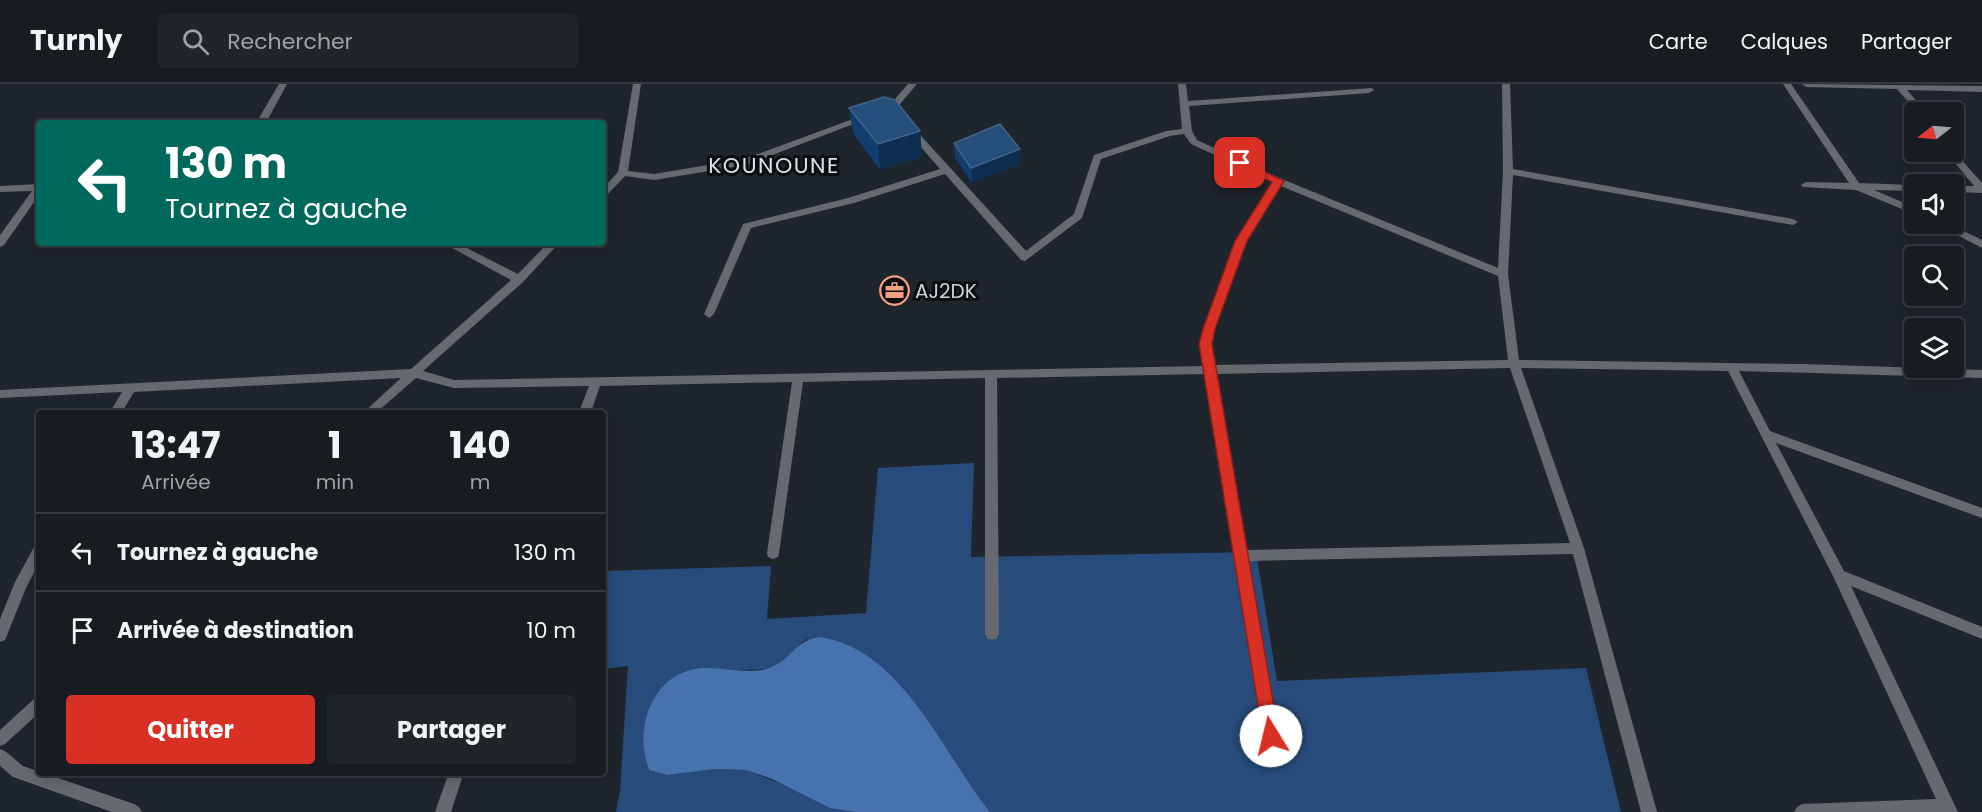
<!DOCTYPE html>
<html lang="fr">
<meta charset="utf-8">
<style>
:root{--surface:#171c21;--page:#20252a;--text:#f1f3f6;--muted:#9ea1a5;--line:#363a3f;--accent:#d93025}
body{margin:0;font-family:Poppins,sans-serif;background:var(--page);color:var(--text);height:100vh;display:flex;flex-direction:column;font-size:22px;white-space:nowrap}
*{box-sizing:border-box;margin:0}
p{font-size:20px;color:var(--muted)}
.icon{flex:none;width:33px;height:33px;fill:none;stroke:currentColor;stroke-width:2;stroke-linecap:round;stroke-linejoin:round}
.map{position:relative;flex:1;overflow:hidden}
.drawer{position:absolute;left:36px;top:326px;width:570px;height:366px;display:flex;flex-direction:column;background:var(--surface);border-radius:6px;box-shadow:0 3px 15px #0003,0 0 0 2px var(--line)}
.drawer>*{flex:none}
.top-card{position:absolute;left:36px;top:36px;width:570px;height:126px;border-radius:6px;box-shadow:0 3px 15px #0003,0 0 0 2px var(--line);background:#00695c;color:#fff;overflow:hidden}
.needle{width:39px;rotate:253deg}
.tools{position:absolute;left:1904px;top:18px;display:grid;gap:12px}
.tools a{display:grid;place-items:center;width:60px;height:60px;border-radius:6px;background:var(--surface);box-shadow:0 3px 15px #0003,0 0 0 2px var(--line);font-size:30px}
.pin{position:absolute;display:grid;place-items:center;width:51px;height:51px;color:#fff;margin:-26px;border-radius:12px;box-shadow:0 3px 9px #0006}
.me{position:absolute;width:66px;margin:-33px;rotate:351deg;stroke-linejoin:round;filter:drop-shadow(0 0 4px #0008)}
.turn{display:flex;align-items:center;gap:21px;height:126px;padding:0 30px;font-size:27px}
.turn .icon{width:78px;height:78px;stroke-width:2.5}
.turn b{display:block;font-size:42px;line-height:51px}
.eta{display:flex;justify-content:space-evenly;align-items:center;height:102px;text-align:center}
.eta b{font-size:36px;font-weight:700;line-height:42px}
.cta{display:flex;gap:12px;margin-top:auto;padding:12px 30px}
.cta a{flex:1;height:69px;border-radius:6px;background:var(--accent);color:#fff;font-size:24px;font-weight:700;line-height:69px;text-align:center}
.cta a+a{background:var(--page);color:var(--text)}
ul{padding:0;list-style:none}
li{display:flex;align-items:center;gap:18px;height:78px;padding:0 30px;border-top:2px solid var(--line)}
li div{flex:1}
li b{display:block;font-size:22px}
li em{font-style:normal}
header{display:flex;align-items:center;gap:36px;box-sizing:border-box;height:84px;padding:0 30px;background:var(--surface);border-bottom:2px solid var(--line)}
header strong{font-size:28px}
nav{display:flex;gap:33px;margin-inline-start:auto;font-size:21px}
.search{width:420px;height:54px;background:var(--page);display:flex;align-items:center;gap:15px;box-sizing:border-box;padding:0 21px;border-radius:6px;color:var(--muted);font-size:22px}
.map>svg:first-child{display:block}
</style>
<header>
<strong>Turnly</strong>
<div class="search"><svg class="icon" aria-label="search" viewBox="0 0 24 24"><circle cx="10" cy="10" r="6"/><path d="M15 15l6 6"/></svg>Rechercher</div>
<nav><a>Carte</a><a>Calques</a><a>Partager</a></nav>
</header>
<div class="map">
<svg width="1982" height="728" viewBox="0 0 1982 728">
<rect width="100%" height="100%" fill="#1f252c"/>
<!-- green -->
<path fill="#274c7b" d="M974,379L971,473L1256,468L1277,597L1586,584L1621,728H990L973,707L807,555C796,562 791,573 780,580C768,587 755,585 743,586C714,590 684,602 656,610C645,635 639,659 649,686L667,691L716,685L746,686L855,728H616L620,707L628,582L603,585V487L771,482L767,535L866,529L878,384Z"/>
<!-- water -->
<path fill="#4673ad" d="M819,553C902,564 943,670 990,728H855L830,724L772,695L746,686L716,685L667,691L649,686C633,644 652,588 702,584C723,583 745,590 766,585C792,577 792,558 819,553Z"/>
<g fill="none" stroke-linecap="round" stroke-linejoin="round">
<!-- street -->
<g fill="#66696d" fill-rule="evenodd">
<polygon points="279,0 287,0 266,39 256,39"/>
<polygon points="633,0 641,0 628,87 654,90 744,75 861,32 864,31 869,34 746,81 654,96 625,92 606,112 603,113 603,104 618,88"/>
<polygon points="908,0 917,0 895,26 880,29 880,25 889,22"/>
<path d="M1178,0H1186L1188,17L1372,4L1374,6L1369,9L1189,22L1192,47L1197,56L1282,95L1498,184L1503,87L1502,0H1510L1513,85L1793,135L1798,138L1793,141L1513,91L1508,190L1519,276L1804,280L1982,286V294L1739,287L1770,347L1982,424V434L1776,359L1844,487L1982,543V555L1851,502L1958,728H1794L1797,723L1802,720L1936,715L1834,494L1728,287L1521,284L1584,464L1657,728H1641L1573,470L1249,477L1282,675L1280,680L1275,682L1270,680L1205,290L997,294L999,550L997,554L992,556L987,554L985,550V294L803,298L779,469L778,473L773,475L768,473L767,469L792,298L600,302L591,328H579L589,302L454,304L416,294L377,328H364L401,294L134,308L122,328H110L122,308L0,314V306L411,285L511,196L443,159H457L518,190L548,159H559L523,198L423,287L454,296L1204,282L1200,260L1203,245L1236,157L1273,98L1191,60L1184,50L1170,52L1101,75L1082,134L1025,177L1021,176L945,90L854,119L751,144L714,230L709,234L704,230L743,140L848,114L940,85L907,47V43H913L1026,167L1074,130L1094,71L1166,47L1182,45ZM1281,102L1498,192L1508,276L1215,281L1212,260L1215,245L1246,157ZM1510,284L1570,459L1247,466L1217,290Z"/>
<polygon points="1783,0 1791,0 1859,99 1914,101 1914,107 1874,106 1914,123 1914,130 1856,106 1803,103 1801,101 1806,98 1849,99"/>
<polygon points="1802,0 1982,2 1982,8 1907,6 1926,28 1917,28 1897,5 1806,3"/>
<polygon points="1953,66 1982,99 1982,109 1953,108 1953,102 1974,102 1946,68 1953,68"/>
<polygon points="39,100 39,111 4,161 0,163 0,151 32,107 0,108 0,102"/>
<polygon points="1936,140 1949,140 1982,156 1982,164"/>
<polygon points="39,461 39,479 26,504 5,556 0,558 0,535 15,498 34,463"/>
<polygon points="39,613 39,629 5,660 0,662 0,646 34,615"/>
<polygon points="0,665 5,667 23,682 134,720 139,723 142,728 112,728 13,693 0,682"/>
<polygon points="449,688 464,688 451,728 435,728"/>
</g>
</g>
<!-- wall -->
<g fill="#113e6f">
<polygon points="849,24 920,47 922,73 880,86 853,49"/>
<polygon points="954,59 1020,65 1019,81 972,99 955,74"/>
</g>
<!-- shaded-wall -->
<g fill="#0e2d4f">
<polygon points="920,47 922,73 880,86 878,60"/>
<polygon points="1020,65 1019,81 972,99 971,84"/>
</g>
<!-- building -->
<g fill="#264e7a" stroke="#406389" stroke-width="1.5">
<polygon points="884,13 895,16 920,47 878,60 849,24"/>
<polygon points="1000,40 1020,65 971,84 954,59"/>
</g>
<!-- route -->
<polygon fill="#d93025" stroke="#8d1f18" stroke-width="1.5" points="1240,76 1284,97 1247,157 1215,245 1212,260 1279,652 1277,658 1271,660 1265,658 1263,652 1199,260 1203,245 1235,157 1272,98 1237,82 1235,79"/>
<!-- icons -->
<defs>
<symbol id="office-ring" viewBox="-11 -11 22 22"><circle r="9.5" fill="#0b0e11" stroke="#f1a17c" stroke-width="1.5"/><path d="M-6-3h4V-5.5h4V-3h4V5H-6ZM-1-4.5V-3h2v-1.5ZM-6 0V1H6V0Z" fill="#f1a17c"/></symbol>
</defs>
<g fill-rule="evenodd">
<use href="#office-ring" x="878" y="190" width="33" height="33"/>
</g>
<g text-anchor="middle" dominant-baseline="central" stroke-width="6" stroke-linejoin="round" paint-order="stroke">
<!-- poi labels -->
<g font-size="20" fill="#cfd3d8" stroke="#0b0e11" text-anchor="start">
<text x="915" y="207">AJ2DK</text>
</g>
<!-- quarter labels -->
<g font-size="22" letter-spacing="1.5" fill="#d9e0eb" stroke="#0b0e11">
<text x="774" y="81">KOUNOUNE</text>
</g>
</g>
</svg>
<div class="tools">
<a><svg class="needle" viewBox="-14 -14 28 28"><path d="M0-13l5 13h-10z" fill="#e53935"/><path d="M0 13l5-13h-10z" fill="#9ea1a5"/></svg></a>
<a><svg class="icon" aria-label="sound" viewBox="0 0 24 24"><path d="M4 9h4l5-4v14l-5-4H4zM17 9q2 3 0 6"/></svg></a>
<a><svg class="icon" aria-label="search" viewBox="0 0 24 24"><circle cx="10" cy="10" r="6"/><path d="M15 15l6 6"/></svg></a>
<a><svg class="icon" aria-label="layers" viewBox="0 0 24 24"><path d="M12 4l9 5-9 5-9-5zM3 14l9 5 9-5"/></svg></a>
</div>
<div class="pin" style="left:1240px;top:79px;background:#d93025"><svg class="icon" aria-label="arrive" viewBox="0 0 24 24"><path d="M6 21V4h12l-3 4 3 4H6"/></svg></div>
<svg class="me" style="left:1271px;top:652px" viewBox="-20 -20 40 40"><circle r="19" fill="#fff"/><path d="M0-13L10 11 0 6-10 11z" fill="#d93025"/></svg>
<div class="top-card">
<div class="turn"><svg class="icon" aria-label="left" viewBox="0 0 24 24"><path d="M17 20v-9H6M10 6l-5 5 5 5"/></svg><div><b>130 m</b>Tournez à gauche</div></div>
</div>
<section class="drawer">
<div class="eta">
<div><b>13:47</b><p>Arrivée</p></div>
<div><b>1</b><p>min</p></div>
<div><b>140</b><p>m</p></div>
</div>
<ul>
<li><svg class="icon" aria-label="left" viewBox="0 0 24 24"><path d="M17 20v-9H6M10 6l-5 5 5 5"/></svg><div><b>Tournez à gauche</b></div><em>130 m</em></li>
<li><svg class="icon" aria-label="arrive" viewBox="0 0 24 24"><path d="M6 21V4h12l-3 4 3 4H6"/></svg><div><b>Arrivée à destination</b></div><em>10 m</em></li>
</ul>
<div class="cta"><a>Quitter</a><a>Partager</a></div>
</section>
</div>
